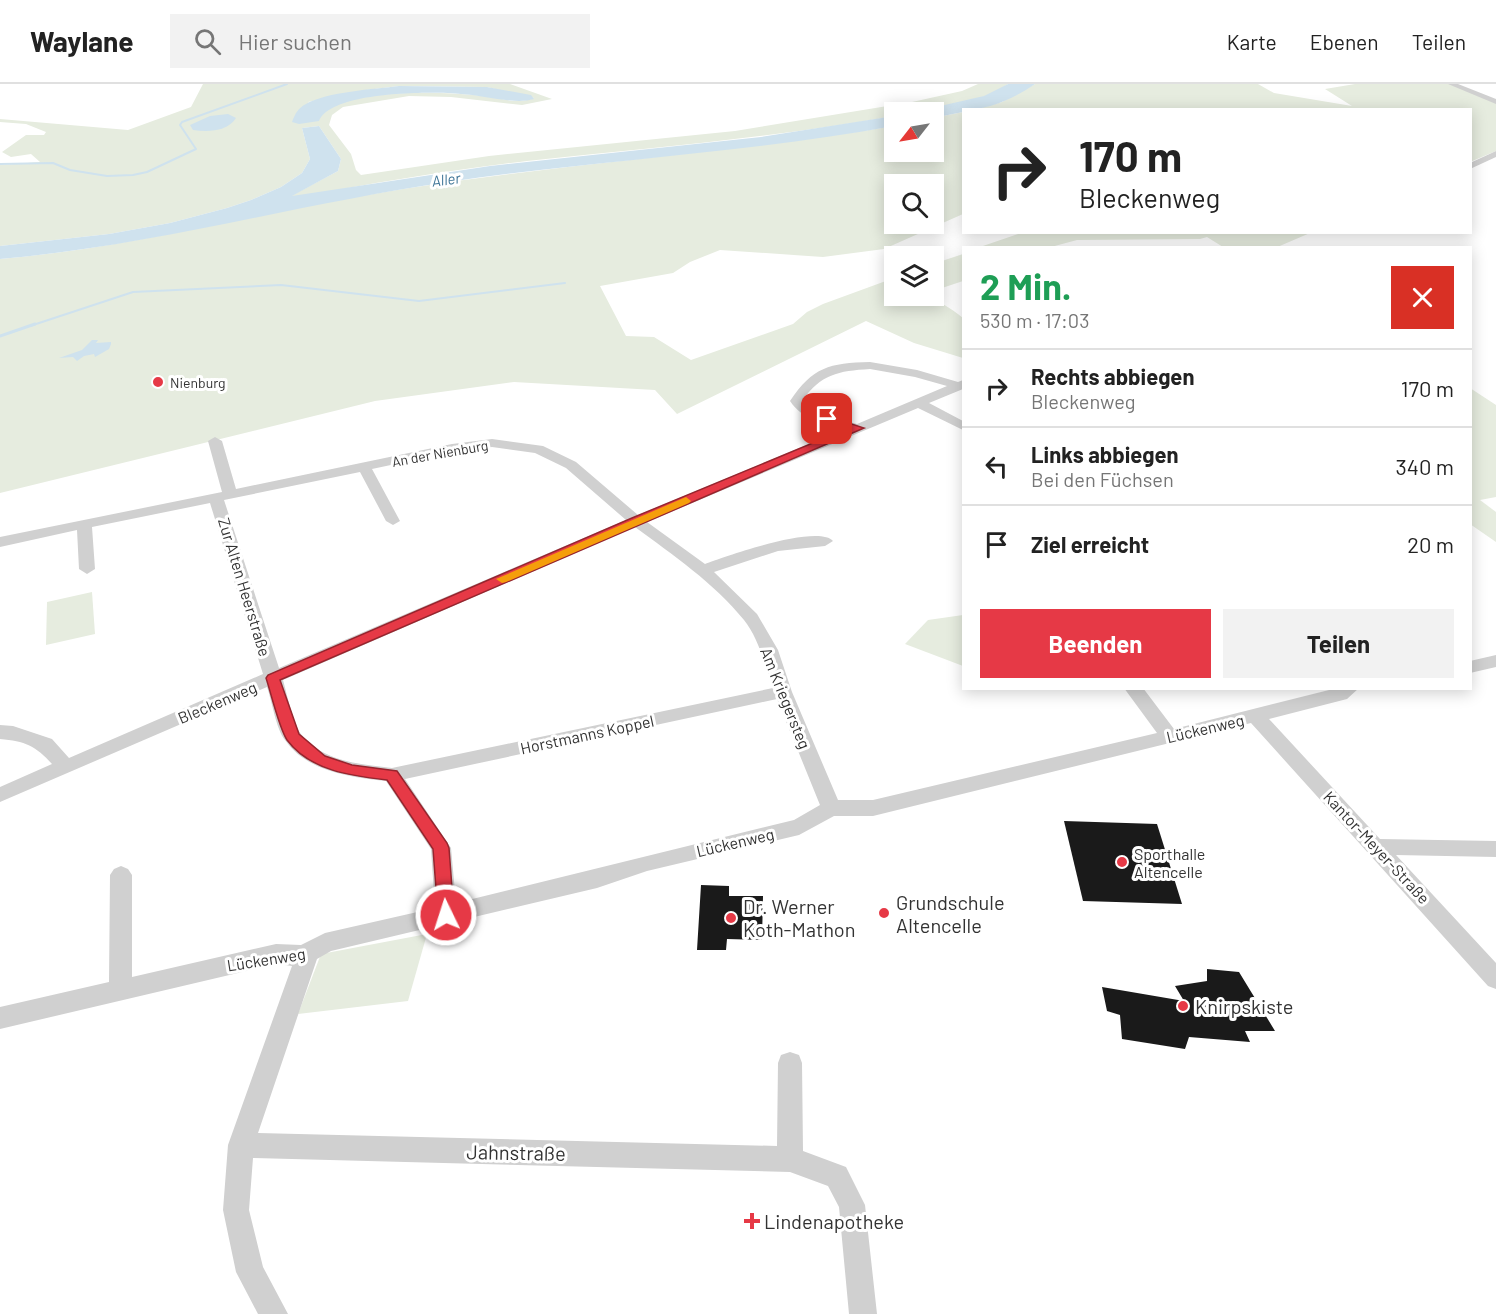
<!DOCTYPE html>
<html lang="de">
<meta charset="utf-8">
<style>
:root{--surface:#fff;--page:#f2f2f2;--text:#222;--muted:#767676;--line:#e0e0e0;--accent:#e63946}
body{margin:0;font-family:Barlow,sans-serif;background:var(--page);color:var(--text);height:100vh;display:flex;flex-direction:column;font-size:22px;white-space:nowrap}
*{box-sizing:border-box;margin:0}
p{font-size:20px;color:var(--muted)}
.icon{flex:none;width:33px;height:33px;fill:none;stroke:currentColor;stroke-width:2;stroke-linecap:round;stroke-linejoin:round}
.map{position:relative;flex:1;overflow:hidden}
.side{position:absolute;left:962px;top:162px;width:510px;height:444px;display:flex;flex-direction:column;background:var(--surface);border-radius:0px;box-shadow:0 3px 15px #0003}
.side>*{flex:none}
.top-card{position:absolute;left:962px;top:24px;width:510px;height:126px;border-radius:0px;box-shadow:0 3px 15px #0003;background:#fff;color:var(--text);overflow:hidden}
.needle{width:39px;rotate:239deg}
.tools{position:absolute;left:884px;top:18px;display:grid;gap:12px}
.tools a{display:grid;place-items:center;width:60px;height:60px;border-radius:0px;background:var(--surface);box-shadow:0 3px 15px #0003;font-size:30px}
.pin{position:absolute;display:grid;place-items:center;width:51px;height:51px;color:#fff;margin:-26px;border-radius:12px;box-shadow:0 3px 9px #0006}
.me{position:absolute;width:66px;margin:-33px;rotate:356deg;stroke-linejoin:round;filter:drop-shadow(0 0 4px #0008)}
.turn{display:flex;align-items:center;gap:21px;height:126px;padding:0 18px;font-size:27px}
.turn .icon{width:78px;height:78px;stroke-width:2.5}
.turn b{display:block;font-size:42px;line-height:51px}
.round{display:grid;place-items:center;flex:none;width:63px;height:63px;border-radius:0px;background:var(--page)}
.summary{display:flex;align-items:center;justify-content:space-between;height:102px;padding:0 18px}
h1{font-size:36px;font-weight:700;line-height:45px;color:#1e9e55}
.primary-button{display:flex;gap:12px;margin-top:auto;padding:12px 18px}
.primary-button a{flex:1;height:69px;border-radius:0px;background:var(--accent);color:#fff;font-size:24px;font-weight:700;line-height:69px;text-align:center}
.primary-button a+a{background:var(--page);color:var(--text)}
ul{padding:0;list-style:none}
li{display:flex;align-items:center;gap:18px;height:78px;padding:0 18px;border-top:2px solid var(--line)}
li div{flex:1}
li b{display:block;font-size:22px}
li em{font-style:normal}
header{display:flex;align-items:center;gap:36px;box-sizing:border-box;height:84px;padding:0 30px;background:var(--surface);border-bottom:2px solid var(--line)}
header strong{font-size:28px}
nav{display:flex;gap:33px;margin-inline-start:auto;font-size:21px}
.search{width:420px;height:54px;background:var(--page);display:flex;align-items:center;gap:15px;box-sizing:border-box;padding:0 21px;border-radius:0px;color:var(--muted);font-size:22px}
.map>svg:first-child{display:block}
</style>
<header>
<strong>Waylane</strong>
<div class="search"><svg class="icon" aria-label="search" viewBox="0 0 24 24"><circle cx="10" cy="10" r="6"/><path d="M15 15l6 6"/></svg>Hier suchen</div>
<nav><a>Karte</a><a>Ebenen</a><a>Teilen</a></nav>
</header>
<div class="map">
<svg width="1496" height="1230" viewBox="0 0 1496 1230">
<rect width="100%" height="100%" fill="#fff"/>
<!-- green -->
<g fill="#e6ecdf" fill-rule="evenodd">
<path d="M203,0H510L552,15L522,21L451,13L409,12L343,23L332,31L329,41L351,70L356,86L361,91L489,72L735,47L912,18L962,7L978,0H1008C981,20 927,28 894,28V32C772,54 650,64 527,77C450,86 374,99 298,113L291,112L338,87L341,75L319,42L302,44L310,75L302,89L281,103L251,116L227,124L170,139L109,150L0,162V81L40,78L31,70L11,73L2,68L26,51H44L46,48L26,40L0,38V35L128,46L191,23ZM399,2L487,3L534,14C517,21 502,14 485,12C442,8 357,3 322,29L308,18L366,6Z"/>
<polygon points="1035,0 1258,0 1274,9 1352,22 1325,5 1355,0 1450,0 1496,18 1496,67 1470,78 1470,26 973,26 1002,18"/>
<path d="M963,28V130L884,165L823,173L720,166L690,178L673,189L600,202L626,252L654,253L691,276L793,240L807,228L823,220L894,194V212C926,212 937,213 963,234V274L914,259L866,237L677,330L655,306L514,298L375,317L0,409V175C138,163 267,126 403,105C566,79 731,69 894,42V68H933V34ZM894,100H933V140H894Z"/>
<polygon points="1021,149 1021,148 1310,149 1275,164 1223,163 1207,153 1200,155 1077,156 1051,163 980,163"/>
<polygon points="963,170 963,197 933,207 933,180"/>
<polygon points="1470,304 1496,321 1496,413 1480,416 1496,428 1496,458 1470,440"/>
<polygon points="92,508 95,550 46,561 47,518"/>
<polygon points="963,531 963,582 905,560 928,536"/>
<polygon points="427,850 408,917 298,930 321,870"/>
</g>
<!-- water -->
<g fill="#cfe2ee">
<path d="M1008,0H1035C1015,14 988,26 963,26V28L933,34V28H914L984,12Z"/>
<path d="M399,2L487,3L531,11L534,15C515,21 483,11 461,10C432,7 331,7 319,37L299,40L292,38C295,30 298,24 306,20C326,8 375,5 399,2Z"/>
<path d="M228,30L236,34C227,48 208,48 193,46L190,41L210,32Z"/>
<path d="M894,32V42C746,69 596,76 448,98C298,120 151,162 0,175V162L109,150L170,139L227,124L251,116L281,103L302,89L310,75L302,44L319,42L341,75L338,87L292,112L490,82L761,53Z"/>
<polygon points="92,256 98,256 96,259 111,258 111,260 109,265 95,273 94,270 84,272 77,277 73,273 59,274 82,266"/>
</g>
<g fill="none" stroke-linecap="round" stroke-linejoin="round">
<!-- stream-far1 -->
<g stroke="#cfe2ee" stroke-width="2">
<polyline points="0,80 53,79 70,86 107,92 133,91 147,88 196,65 180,41 182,38 287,0"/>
<polyline points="30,242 133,208 281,201 419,217 565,199"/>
</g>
<!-- stream -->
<polyline stroke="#cfe2ee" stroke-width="3" points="0,252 35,240"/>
</g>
<!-- building -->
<g fill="#1a1a1a">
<polygon points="1064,737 1157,740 1182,820 1083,817"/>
<polygon points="701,801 729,802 729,812 763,812 762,856 727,855 726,866 697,866"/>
<polygon points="1207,885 1239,888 1275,947 1245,947 1250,958 1189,953 1185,965 1122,955 1120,931 1107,927 1102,903 1184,917 1175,902 1207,897"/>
</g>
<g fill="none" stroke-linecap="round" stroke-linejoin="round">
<!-- minor -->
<g fill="#d0d0d0" fill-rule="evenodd">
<polygon points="1448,0 1458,0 1496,15 1496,20"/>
<polygon points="1496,67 1496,73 1470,85 1470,79"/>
<path d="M870,278L917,286L958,298L963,296V305L929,319L963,337V346L918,324L647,438L705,480C725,472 818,440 833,457L825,462L778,467L714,488L757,530L778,566L792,608L838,716H873L1157,649L1124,604H1143L1174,645L1337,604H1359L1347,615L1269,635L1380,755L1496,757V773L1396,771L1496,879V905L1488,902L1251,639L873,732H834L799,751L647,787L597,804L331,867L317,875L258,1049L777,1062L778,979L781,971L790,968L799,971L802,979L803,1067L846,1083L865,1121L877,1230H849L839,1123L828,1102L790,1088L253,1074L249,1126L263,1183L288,1230H258L236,1188L223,1126L228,1061L292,882L276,880L0,945V923L109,898L110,791L114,785L121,782L128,785L132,791V893L276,860L301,861L325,849L435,824L431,765L386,697C351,693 307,688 285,656C276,645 272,617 267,603L0,718V703L52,680C36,662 25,657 0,655V641L13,642L52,655L69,674L263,590L210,419L92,443L95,485L87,490L79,485L77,446L0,463V453L222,408L208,357L215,353L222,357L236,405L452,360L492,355L543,362L576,378L638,431L845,345C823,340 803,336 790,317C813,283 829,279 870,278ZM870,285L915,293L947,302L857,340L820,330L802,317C821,290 838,287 870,285ZM492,363L535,369L566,384L626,436L279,584L224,416L360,388L386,437L393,441L400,437L372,385L452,368ZM635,443C673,471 714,499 744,536C759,555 765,581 773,604L392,684C360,680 323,678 301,650C293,640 287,610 283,596ZM777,615L820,721L794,736L456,819L451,764L405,695Z"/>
<polygon points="1496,571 1496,583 1470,589 1470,577"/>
</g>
</g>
<!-- route -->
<path fill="#e63946" stroke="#96252e" stroke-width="1.5" d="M827,332L864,344L280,596L299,650L325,672L352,681L397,687L447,759L449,764L454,831L452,836L446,838L440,836L438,831L433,765L387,696C352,692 310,687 287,656C279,644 271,609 266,594L268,591L632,434L849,344L824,337L822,335Z"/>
<!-- slow -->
<polygon fill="#f59e0b" points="686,413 691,417 689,419 506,498 502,499 496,495"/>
<!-- markers -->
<g fill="#e63946" stroke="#fff" stroke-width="2">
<circle cx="158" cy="298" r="6"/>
<circle cx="1122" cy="778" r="6"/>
<circle cx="884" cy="829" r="6"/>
<circle cx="731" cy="834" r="6"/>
<circle cx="1183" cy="922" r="6"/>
<path d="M749 1128h6v6h6v6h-6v6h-6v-6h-6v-6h6z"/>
</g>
<g text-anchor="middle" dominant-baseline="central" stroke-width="6" stroke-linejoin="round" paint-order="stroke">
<!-- far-poi labels -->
<g font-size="14" fill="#333" stroke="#fff" text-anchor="start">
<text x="170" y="298">Nienburg</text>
</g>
<!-- far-street labels -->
<g font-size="14" fill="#333" stroke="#fff">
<text transform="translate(440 369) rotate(-10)">An der Nienburg</text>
</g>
<!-- far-water labels -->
<g font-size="15" font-style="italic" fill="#3f7597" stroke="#fff">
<text transform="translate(446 95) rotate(-7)">Aller</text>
</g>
<!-- street labels -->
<g font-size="16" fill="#333" stroke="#fff">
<text transform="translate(245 503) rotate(73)">Zur Alten Heerstraße</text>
<text transform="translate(786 614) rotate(68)">Am Kriegersteg</text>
<text transform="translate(217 618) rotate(-23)">Bleckenweg</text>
<text transform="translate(1205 644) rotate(-13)">Lückenweg</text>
<text transform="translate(587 650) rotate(-12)">Horstmanns Koppel</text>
<text transform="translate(735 758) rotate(-13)">Lückenweg</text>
<text transform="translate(1377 763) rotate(47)">Kantor-Meyer-Straße</text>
<text transform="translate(266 875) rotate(-9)">Lückenweg</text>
</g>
<!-- poi labels -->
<g font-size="16" fill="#333" stroke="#fff" text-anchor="start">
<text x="1134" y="769">Sporthalle<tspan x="1134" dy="18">Altencelle</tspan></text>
</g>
<!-- near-poi labels -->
<g font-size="20" fill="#333" stroke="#fff" text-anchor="start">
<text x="896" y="818">Grundschule<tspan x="896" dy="23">Altencelle</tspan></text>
<text x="743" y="822">Dr. Werner<tspan x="743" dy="23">Koth-Mathon</tspan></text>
<text x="1195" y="922">Knirpskiste</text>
<text x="764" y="1137">Lindenapotheke</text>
</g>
<!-- near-street labels -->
<g font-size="20" fill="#333" stroke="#fff">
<text transform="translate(516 1068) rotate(1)">Jahnstraße</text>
</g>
</g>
</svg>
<div class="tools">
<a><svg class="needle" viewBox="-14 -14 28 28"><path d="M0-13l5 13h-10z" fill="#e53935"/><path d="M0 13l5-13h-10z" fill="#767676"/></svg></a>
<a><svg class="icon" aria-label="search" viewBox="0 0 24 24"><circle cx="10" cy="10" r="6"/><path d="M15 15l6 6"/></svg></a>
<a><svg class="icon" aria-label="layers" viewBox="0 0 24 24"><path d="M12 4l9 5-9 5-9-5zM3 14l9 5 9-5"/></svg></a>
</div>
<div class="pin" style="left:827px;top:335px;background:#d93025"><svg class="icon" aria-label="arrive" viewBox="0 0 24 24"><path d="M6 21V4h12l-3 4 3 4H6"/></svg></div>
<svg class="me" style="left:446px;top:831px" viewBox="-20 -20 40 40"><circle r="17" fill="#e63946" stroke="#fff" stroke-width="3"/><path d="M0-11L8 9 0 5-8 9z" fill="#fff"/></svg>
<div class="top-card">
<div class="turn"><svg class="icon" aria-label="right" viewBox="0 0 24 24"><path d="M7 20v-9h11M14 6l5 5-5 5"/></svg><div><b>170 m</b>Bleckenweg</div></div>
</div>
<section class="side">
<div class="summary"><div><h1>2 Min.</h1><p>530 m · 17:03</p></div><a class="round" style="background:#d93025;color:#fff"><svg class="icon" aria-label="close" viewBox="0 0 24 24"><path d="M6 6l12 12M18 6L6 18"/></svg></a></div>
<ul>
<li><svg class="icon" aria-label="right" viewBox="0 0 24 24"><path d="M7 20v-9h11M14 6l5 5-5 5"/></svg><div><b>Rechts abbiegen</b><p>Bleckenweg</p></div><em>170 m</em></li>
<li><svg class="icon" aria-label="left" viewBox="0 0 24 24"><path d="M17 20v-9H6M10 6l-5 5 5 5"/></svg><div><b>Links abbiegen</b><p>Bei den Füchsen</p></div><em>340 m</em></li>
<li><svg class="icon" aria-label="arrive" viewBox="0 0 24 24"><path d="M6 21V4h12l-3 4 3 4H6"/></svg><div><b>Ziel erreicht</b></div><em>20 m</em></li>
</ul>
<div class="primary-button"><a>Beenden</a><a>Teilen</a></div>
</section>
</div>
